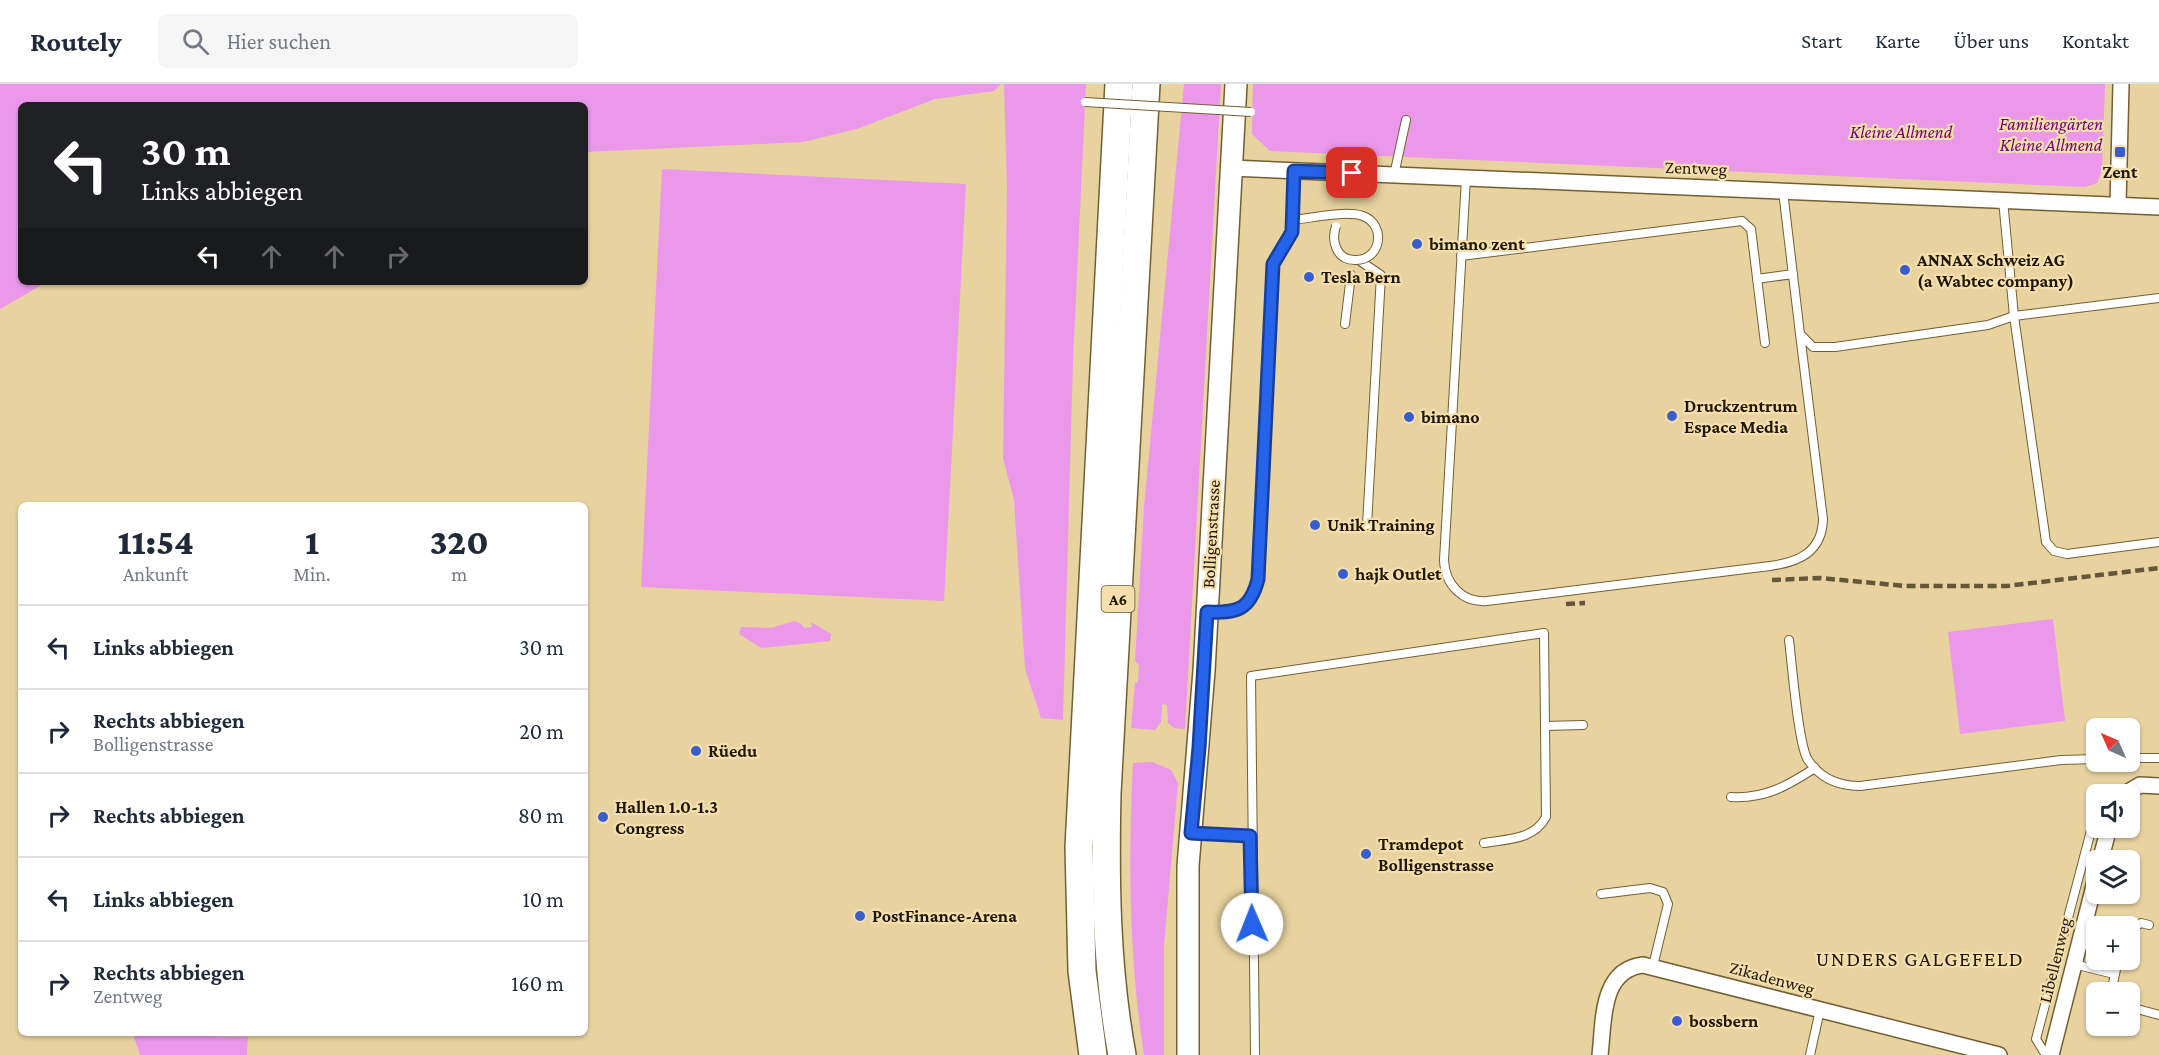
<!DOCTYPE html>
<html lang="de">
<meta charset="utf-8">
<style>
:root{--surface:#fff;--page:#f6f6f7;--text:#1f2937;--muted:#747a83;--line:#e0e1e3}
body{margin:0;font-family:"Crimson Pro",serif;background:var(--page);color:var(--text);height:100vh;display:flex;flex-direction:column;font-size:22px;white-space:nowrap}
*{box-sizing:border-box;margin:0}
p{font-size:20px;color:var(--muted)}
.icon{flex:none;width:33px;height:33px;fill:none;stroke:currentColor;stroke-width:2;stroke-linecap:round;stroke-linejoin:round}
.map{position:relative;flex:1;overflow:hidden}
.drawer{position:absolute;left:18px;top:418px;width:570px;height:534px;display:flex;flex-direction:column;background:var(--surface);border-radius:9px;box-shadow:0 2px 4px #0004}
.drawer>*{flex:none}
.top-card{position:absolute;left:18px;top:18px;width:570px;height:183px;border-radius:9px;box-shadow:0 2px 4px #0004;background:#202124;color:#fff;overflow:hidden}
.needle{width:39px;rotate:315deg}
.fabs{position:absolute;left:2086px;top:634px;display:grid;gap:12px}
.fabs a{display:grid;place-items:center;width:54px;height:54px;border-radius:9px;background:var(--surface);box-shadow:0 2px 4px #0004;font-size:30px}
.pin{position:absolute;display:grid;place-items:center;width:51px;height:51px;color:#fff;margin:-26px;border-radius:12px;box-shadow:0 3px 9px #0006}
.me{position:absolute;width:66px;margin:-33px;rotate:359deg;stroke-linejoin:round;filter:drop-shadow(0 0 4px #0008)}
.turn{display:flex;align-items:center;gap:21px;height:126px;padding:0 24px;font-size:27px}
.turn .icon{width:78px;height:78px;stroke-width:2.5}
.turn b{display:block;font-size:42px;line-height:51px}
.lanes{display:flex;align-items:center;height:57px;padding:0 24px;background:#0003;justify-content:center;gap:30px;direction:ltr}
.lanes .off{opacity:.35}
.eta{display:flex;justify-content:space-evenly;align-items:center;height:102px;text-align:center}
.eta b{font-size:36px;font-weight:800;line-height:42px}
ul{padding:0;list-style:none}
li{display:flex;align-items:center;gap:18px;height:84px;padding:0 24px;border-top:2px solid var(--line)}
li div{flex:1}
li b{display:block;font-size:22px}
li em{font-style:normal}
header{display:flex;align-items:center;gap:36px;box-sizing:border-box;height:84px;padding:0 30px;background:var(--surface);border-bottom:2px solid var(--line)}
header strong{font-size:28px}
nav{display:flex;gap:33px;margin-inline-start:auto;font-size:21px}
.search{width:420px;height:54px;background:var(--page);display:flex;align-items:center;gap:15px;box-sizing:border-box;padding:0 21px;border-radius:9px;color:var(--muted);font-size:22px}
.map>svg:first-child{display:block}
</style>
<header>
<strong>Routely</strong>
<div class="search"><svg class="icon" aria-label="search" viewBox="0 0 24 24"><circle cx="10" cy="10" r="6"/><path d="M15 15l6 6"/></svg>Hier suchen</div>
<nav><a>Start</a><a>Karte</a><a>Über uns</a><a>Kontakt</a></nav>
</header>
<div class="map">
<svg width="2159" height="971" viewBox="0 0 2159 971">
<rect width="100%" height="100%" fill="#e7d2a0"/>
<!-- green -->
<g fill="#eb98eb">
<polygon points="0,0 1001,0 994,7 935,15 857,45 803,58 585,68 585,21 21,21 21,198 47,198 0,225"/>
<polygon points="1004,0 1086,0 1073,276 1063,636 1041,634 1025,585 1014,416 1003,374 1007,103"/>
<polygon points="1184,0 1221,0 1185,645 1174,644 1168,639 1167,621 1162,620 1161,638 1155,646 1131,644 1135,599 1138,598 1139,581 1135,577 1144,423"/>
<polygon points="1253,0 2105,0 2102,86 2097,99 2085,103 1270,67 1252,50"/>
<polygon points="662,85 966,100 944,517 641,503"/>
<polygon points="2053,535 2065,637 1960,650 1948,548"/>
<polygon points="794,537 800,539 804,544 812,543 811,538 831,550 830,557 761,564 739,550 741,543 771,544"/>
<path d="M1152,678L1171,686L1178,699L1164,862V971H1144C1129,873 1128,777 1133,679Z"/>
<polygon points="133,950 248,953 247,971 140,971"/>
</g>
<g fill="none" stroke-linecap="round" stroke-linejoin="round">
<defs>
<g id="service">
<polyline points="1394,91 1406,36"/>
<path d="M1466,94L1444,476C1445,501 1463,519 1487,517L1770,482C1799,478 1822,468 1823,435L1800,250"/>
<polyline points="1783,107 1800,250 1813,263 1835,263 1988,241 2014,232 2159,214"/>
<polyline points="2003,116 2014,232 2046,458 2054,467 2067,470 2159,458"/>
<polyline points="1461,172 1742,137 1751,145 1765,259"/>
<polyline points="1360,177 1381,191 1367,441"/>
<polyline points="1757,195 1793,190"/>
<polyline points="1345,240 1351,191"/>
<path d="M1208,528C1237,529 1250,526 1258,495L1273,180L1291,148L1295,87"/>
<path d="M1789,556C1792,579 1798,661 1808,676C1820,694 1839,702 1860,702L2061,676L2097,675"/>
<polyline points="1545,642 1583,641"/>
<polyline points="2130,674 2159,674"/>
<path d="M1731,713C1765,715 1787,702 1815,684"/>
<polyline points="1192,749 1250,752"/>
<polyline points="1601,810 1650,804 1663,808 1668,820 1653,882"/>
<polyline points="2130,845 2141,839 2149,841"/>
<polyline points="2074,880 2114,890"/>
<polyline points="2111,909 2118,876"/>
<polyline points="2130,923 2159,931"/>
<path d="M1255,971L1251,592L1544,549L1546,733C1534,756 1507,755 1484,759"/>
<polyline points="1810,971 1820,926"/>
<polyline points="2046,971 2036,955 2097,724"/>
</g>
<g id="minor">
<polyline points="1231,84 2159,123"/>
<polyline points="2118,120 2121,0"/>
<polyline points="2123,711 2140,701 2159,702"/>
<polyline points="2100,777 2109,744"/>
<path d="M1600,971C1604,938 1600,886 1643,881L1999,971"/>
<polyline points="2051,971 2097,790"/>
</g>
<polyline id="secondary" points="1188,971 1188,782 1204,587 1236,0"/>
<g id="motorway">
<polyline points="1093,971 1082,887 1079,763 1119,0"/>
<path d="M1122,971C1106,884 1105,797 1107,709L1146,0"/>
</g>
</defs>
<!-- service casing -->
<use href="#service" stroke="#736032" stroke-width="10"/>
<!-- minor casing -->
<use href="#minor" stroke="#736032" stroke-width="18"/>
<!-- secondary casing -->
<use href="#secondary" stroke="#736032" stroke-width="24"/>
<!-- motorway casing -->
<use href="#motorway" stroke="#736032" stroke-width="30"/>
<!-- service -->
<use href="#service" stroke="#fff" stroke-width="8"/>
<!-- minor -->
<use href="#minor" stroke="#fff" stroke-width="15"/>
<!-- secondary -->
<use href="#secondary" stroke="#fff" stroke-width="21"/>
<!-- motorway -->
<use href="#motorway" stroke="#fff" stroke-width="27"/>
<!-- rail -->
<g stroke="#635639" stroke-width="4.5" stroke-dasharray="9 4.5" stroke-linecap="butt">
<polyline points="1772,496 1820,494 1906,502 2007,502 2159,484"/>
<polyline points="1566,520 1585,519"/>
</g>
<defs>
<g id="service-bridge">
<polyline points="1085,18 1251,28"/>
<path d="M1293,136C1311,134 1347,126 1363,132C1387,141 1381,177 1355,176C1336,176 1331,157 1336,142"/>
</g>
</defs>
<!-- service-bridge casing -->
<use href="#service-bridge" stroke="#736032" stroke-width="10" stroke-linecap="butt"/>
<!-- service-bridge -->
<use href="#service-bridge" stroke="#fff" stroke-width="8"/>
</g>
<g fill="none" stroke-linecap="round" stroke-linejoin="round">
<defs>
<path id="route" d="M1252,840L1250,752L1191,749L1199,664L1207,528C1236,529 1250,527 1258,495L1273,180L1292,148L1294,87L1352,89"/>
</defs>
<!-- route casing -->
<use href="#route" stroke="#184099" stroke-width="15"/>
<!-- route -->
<use href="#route" stroke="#2563eb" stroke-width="10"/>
</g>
<!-- markers -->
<g fill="#395dce" stroke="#f5dfad" stroke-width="2">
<rect x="2114" y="62" width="12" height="12" rx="3"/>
<circle cx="1417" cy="160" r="6"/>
<circle cx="1905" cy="186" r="6"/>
<circle cx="1309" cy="193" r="6"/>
<circle cx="1672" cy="332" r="6"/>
<circle cx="1409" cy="333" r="6"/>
<circle cx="1315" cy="441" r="6"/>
<circle cx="1343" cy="490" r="6"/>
<circle cx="696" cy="667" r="6"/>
<circle cx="603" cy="733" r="6"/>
<circle cx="1366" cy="770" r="6"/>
<circle cx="860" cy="832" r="6"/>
<circle cx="1677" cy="937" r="6"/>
</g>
<g text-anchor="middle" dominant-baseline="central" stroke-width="4.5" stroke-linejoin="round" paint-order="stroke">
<!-- shield labels -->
<rect fill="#f5dfad" stroke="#5f5337" stroke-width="1.5" x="1101.5" y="502" width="33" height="26" rx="4.5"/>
<g font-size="16" font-weight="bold" fill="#1f1704">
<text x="1118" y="515">A6</text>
</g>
<!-- park labels -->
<g font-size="18" font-style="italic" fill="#710074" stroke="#f5dfad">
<text x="2051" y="40">Familiengärten<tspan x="2051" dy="21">Kleine Allmend</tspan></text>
<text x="1901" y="48">Kleine Allmend</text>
</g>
<!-- street labels -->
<g font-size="18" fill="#1f1704" stroke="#f5dfad">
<text transform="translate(1696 84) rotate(2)">Zentweg</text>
<text transform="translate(1211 450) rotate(-87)">Bolligenstrasse</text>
<text transform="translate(2055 876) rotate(-76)">Libellenweg</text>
<text transform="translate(1772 894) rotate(15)">Zikadenweg</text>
</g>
<!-- poi labels -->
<g font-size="18" font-weight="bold" fill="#1f1704" stroke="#f5dfad" text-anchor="start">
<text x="2120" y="88" text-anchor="middle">Zent</text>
<text x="1429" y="160">bimano zent</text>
<text x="1917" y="176">ANNAX Schweiz AG<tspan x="1917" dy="21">(a Wabtec company)</tspan></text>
<text x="1321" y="193">Tesla Bern</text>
<text x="1684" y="322">Druckzentrum<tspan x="1684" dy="21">Espace Media</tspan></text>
<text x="1421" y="333">bimano</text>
<text x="1327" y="441">Unik Training</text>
<text x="1355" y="490">hajk Outlet</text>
<text x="708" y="667">Rüedu</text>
<text x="615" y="723">Hallen 1.0-1.3<tspan x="615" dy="21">Congress</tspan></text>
<text x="1378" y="760">Tramdepot<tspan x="1378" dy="21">Bolligenstrasse</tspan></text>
<text x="872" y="832">PostFinance-Arena</text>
<text x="1689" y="937">bossbern</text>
</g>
<!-- quarter labels -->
<g font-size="21" letter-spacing="1.5" fill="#1f1704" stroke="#f5dfad">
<text x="1920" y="875">UNDERS GALGEFELD</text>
</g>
</g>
</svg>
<div class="fabs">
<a><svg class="needle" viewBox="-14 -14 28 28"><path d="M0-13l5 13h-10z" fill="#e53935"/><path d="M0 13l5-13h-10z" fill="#747a83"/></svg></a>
<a><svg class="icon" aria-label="sound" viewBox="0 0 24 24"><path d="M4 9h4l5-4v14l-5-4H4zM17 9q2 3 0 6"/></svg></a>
<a><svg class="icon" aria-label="layers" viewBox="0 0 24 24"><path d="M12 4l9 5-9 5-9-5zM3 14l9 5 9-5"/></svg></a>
<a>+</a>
<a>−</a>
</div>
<div class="pin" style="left:1352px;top:89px;background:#d93025"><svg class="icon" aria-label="arrive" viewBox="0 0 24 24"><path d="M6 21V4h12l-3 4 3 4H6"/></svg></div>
<svg class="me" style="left:1252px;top:840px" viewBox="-20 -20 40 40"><circle r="19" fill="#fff"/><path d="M0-13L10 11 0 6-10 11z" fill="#2563eb"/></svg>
<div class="top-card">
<div class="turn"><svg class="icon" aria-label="left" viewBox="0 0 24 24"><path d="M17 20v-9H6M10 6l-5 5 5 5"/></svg><div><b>30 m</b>Links abbiegen</div></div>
<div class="lanes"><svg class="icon" aria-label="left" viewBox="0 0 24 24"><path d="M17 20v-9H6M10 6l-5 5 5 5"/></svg><svg class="icon off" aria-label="ahead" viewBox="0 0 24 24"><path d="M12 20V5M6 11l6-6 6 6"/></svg><svg class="icon off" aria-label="ahead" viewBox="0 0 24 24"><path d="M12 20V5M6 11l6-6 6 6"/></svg><svg class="icon off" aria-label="right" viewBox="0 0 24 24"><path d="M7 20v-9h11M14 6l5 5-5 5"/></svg></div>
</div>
<section class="drawer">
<div class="eta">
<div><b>11:54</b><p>Ankunft</p></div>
<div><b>1</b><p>Min.</p></div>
<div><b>320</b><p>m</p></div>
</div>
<ul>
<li><svg class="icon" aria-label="left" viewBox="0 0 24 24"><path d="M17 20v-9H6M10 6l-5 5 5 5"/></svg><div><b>Links abbiegen</b></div><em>30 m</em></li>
<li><svg class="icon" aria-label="right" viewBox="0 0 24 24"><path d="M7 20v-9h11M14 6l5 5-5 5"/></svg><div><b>Rechts abbiegen</b><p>Bolligenstrasse</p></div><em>20 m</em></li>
<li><svg class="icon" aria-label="right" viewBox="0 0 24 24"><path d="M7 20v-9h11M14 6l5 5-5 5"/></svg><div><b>Rechts abbiegen</b></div><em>80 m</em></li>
<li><svg class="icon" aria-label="left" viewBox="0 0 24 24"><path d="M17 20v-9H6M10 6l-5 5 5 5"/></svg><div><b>Links abbiegen</b></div><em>10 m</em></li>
<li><svg class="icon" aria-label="right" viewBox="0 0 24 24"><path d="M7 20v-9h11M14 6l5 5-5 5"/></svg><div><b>Rechts abbiegen</b><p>Zentweg</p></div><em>160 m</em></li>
</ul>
</section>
</div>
